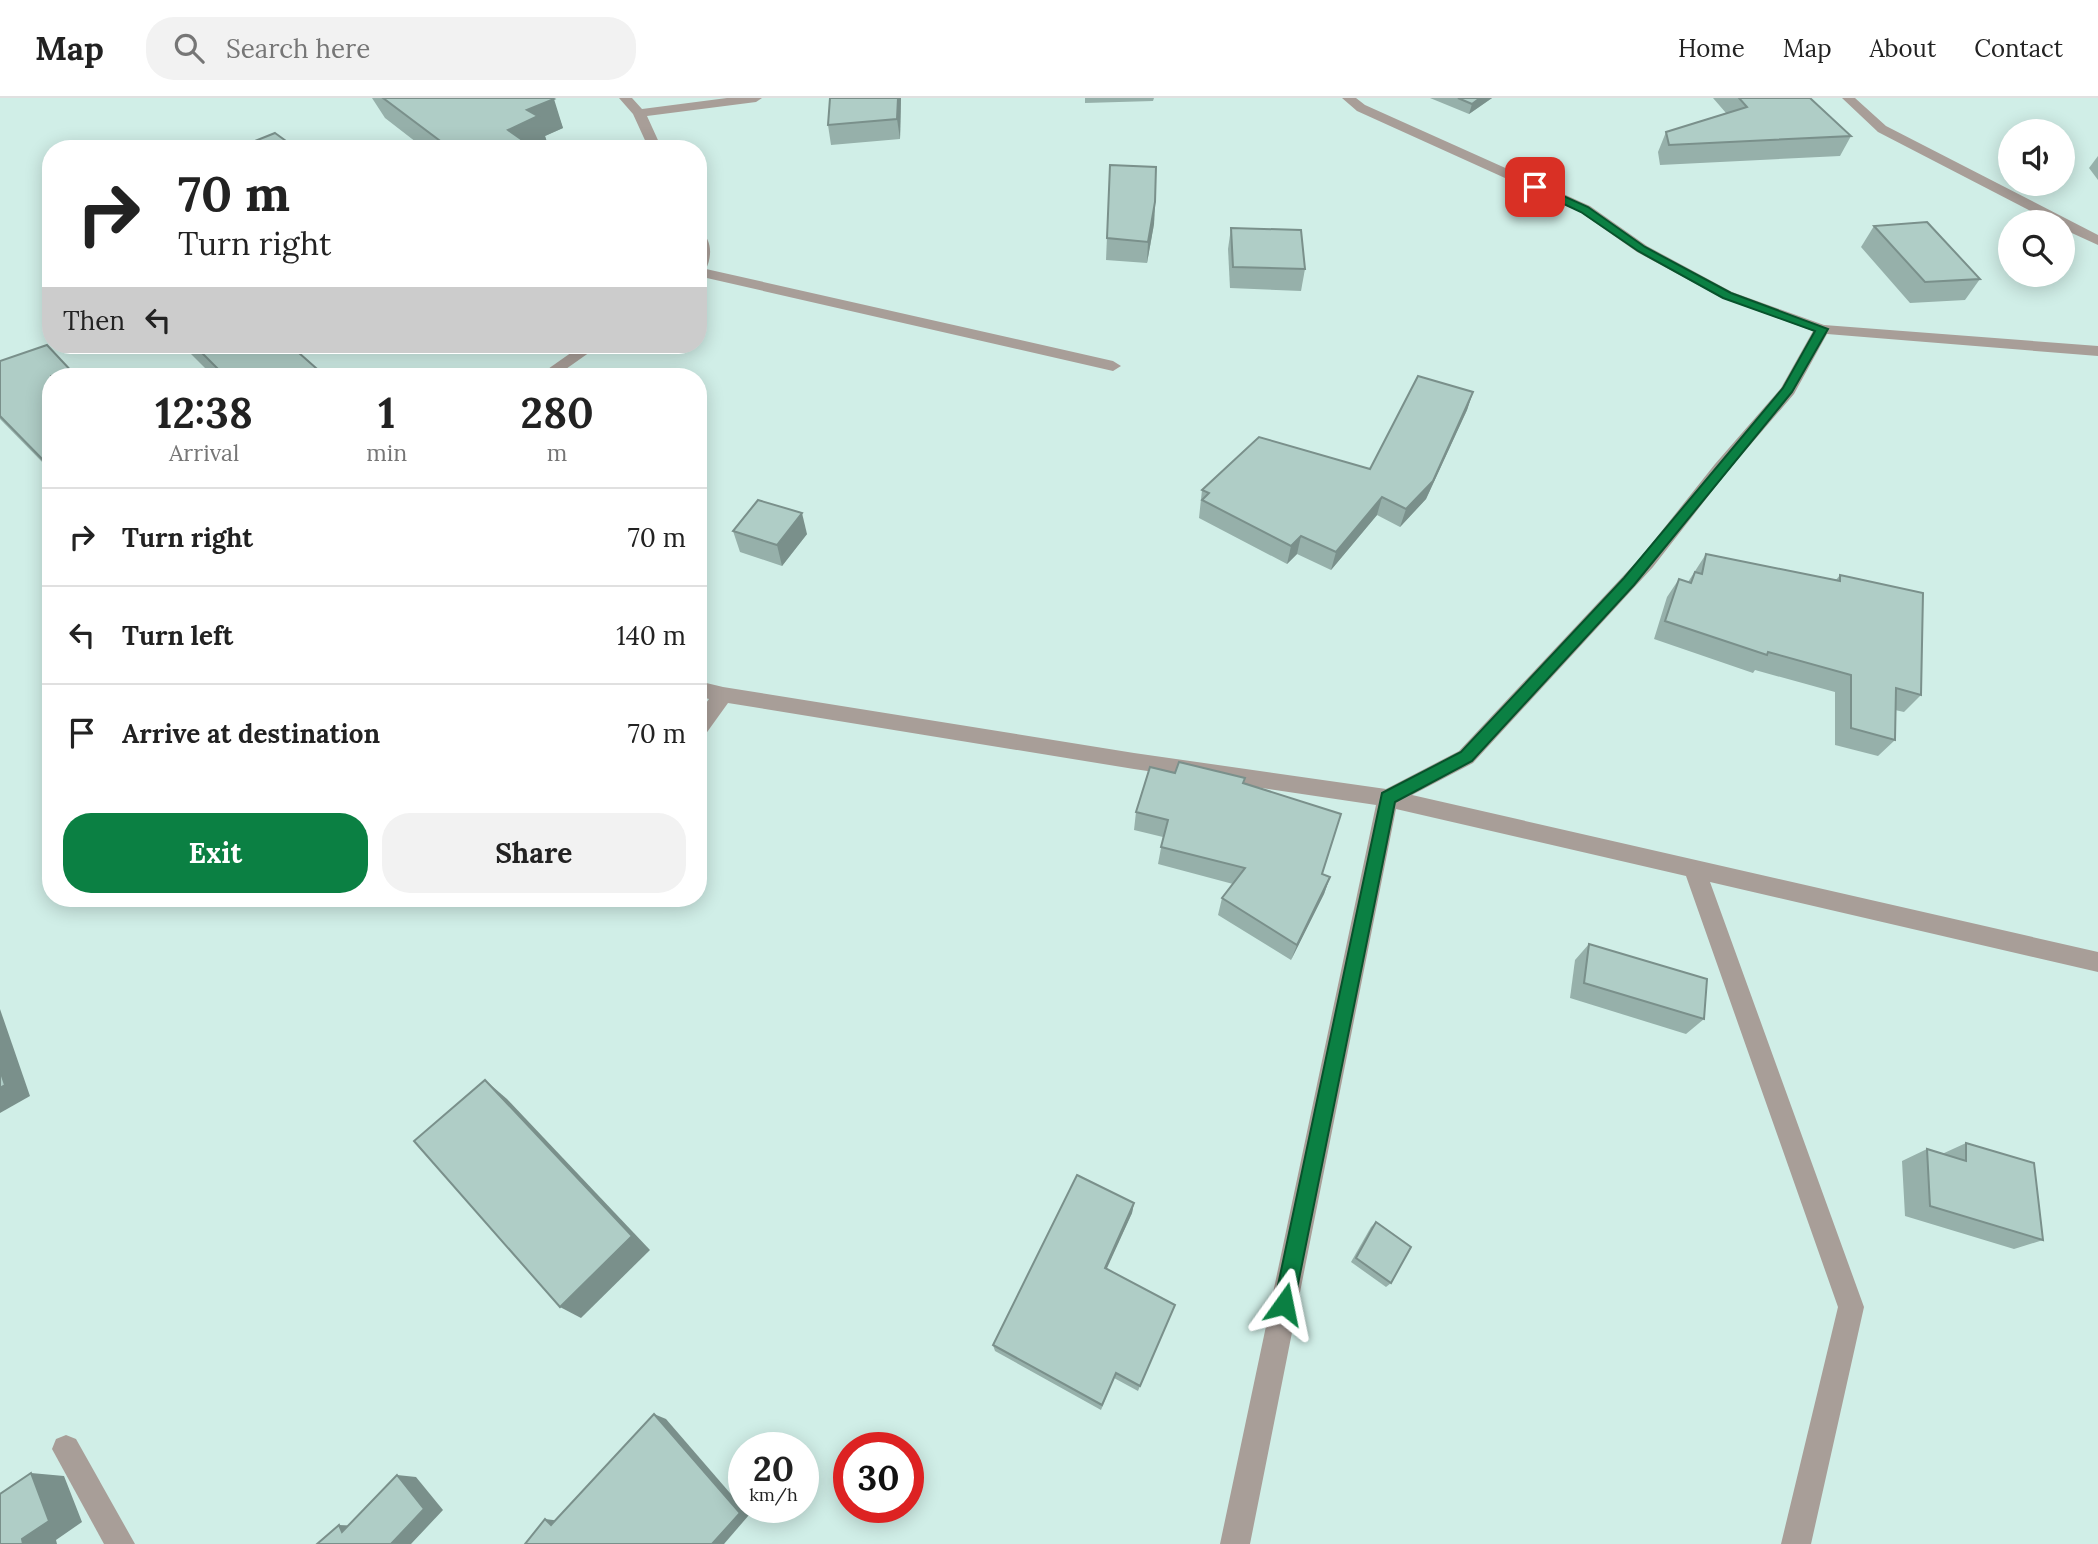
<!DOCTYPE html>
<style>
:root{--surface:#fff;--page:#f2f2f2;--text:#222;--muted:#767676;--line:#e0e0e0;--accent:#0b8043}
body{margin:0;font-family:Lora,serif;background:var(--page);color:var(--text);height:100vh;display:flex;flex-direction:column;font-size:26px;white-space:nowrap}
*{box-sizing:border-box;margin:0}
p{font-size:23px;color:var(--muted)}
.icon{flex:none;width:38px;height:38px;fill:none;stroke:currentColor;stroke-width:2;stroke-linecap:round;stroke-linejoin:round}
.map{position:relative;flex:1;overflow:hidden}
.sheet{position:absolute;left:42px;top:270px;width:665px;height:539px;display:flex;flex-direction:column;background:var(--surface);border-radius:28px;box-shadow:0 4px 18px #0003}
.sheet>*{flex:none}
.banner{position:absolute;left:42px;top:42px;width:665px;height:214px;border-radius:28px;box-shadow:0 4px 18px #0003;background:#fff;color:var(--text);overflow:hidden}
.controls{position:absolute;left:1998px;top:21px;display:grid;gap:14px}
.controls a{display:grid;place-items:center;width:77px;height:77px;border-radius:50%;background:var(--surface);box-shadow:0 4px 18px #0003;font-size:35px}
.speed{position:absolute;left:728px;top:1334px;display:flex;gap:14px;font-size:35px;font-weight:700;text-align:center}
.speed>*{display:grid;place-content:center;width:91px;height:91px;border-radius:50%;background:var(--surface);box-shadow:0 4px 18px #0003;line-height:1}
.speed small{font-size:18px;font-weight:400}
.speed .limit{border:10px solid #d22;background:#fff;color:#111}
.pin{position:absolute;display:grid;place-items:center;width:60px;height:60px;color:#fff;margin:-30px;border-radius:14px;box-shadow:0 4px 10px #0006}
.me{position:absolute;width:77px;margin:-38px;rotate:12deg;stroke-linejoin:round;filter:drop-shadow(0 0 5px #0008)}
.turn{display:flex;align-items:center;gap:24px;height:147px;padding:0 21px;font-size:32px}
.turn .icon{width:91px;height:91px;stroke-width:2.5}
.turn b{display:block;font-size:49px;line-height:60px}
.then{display:flex;align-items:center;height:66px;padding:0 21px;background:#0003;gap:14px;font-size:26px}
.eta{display:flex;justify-content:space-evenly;align-items:center;height:119px;text-align:center}
.eta b{font-size:42px;font-weight:700;line-height:49px}
.primary-button{display:flex;gap:14px;margin-top:auto;padding:14px 21px}
.primary-button a{flex:1;height:80px;border-radius:28px;background:var(--accent);color:#fff;font-size:28px;font-weight:700;line-height:80px;text-align:center}
.primary-button a+a{background:var(--page);color:var(--text)}
ul{padding:0;list-style:none}
li{display:flex;align-items:center;gap:21px;height:98px;padding:0 21px;border-top:2px solid var(--line)}
li div{flex:1}
li b{display:block;font-size:26px}
li em{font-style:normal}
header{display:flex;align-items:center;gap:42px;box-sizing:border-box;height:98px;padding:0 35px;background:var(--surface);border-bottom:2px solid var(--line)}
header strong{font-size:33px}
nav{display:flex;gap:38px;margin-inline-start:auto;font-size:24px}
.search{width:490px;height:63px;background:var(--page);display:flex;align-items:center;gap:18px;box-sizing:border-box;padding:0 24px;border-radius:28px;color:var(--muted);font-size:26px}
.map>svg:first-child{display:block}
</style>
<header>
<strong>Map</strong>
<div class="search"><svg class="icon" aria-label="search" viewBox="0 0 24 24"><circle cx="10" cy="10" r="6"/><path d="M15 15l6 6"/></svg>Search here</div>
<nav><a>Home</a><a>Map</a><a>About</a><a>Contact</a></nav>
</header>
<div class="map">
<svg width="2098" height="1446" viewBox="0 0 2098 1446">
<rect width="100%" height="100%" fill="#d0eee7"/>
<g fill="none" stroke-linecap="round" stroke-linejoin="round">
<!-- street -->
<g fill="#a89e98" fill-rule="evenodd">
<polygon points="619,0 632,0 642,11 727,0 762,0 756,4 647,18 662,51 649,51 633,16"/>
<polygon points="1342,0 1356,0 1365,7 1590,108 1647,148 1732,194 1824,227 2098,248 2098,258 1827,236 1794,296 1727,374 1653,469 1473,665 1412,697 2098,854 2098,874 1710,784 1864,1209 1811,1446 1781,1446 1838,1209 1686,778 1396,711 1250,1446 1220,1446 1376,707 1134,671 728,605 705,637 698,639 698,616 709,601 698,598 698,583 723,589 1134,655 1386,691 1459,653 1641,459 1715,366 1781,290 1813,233 1722,200 1637,154 1580,114 1357,13"/>
<polygon points="1842,0 1855,0 1886,28 2098,137 2098,147 2063,131 2063,124 2052,124 1878,34"/>
<path d="M698,133C713,139 712,159 706,171L1113,263L1121,268L1113,273L698,178Z"/>
<polygon points="582,247 600,247 556,278 538,278"/>
<polygon points="66,1337 76,1341 135,1446 104,1446 52,1351 56,1341"/>
</g>
</g>
<!-- wall -->
<g fill="#96b0aa">
<polygon points="372,0 552,0 563,30 545,38 548,47 541,51 425,51 385,20"/>
<polygon points="901,0 900,41 831,47 828,27"/>
<polygon points="1085,0 1154,0 1153,3 1085,5"/>
<polygon points="1430,0 1492,0 1469,16"/>
<polygon points="1713,0 1810,0 1851,38 1840,58 1660,67 1658,54 1666,34 1726,15"/>
<polygon points="2098,58 2098,82 2089,70"/>
<polygon points="1110,67 1155,104 1154,126 1147,165 1106,162"/>
<polygon points="1874,128 1980,181 1965,202 1910,205 1861,149"/>
<polygon points="1231,130 1305,171 1301,193 1230,190 1228,151"/>
<polygon points="182,247 290,247 325,278 213,278"/>
<polygon points="0,263 51,278 51,373 0,321"/>
<polygon points="1473,294 1467,312 1426,401 1400,429 1377,417 1331,472 1297,456 1287,466 1199,420 1202,392 1370,371"/>
<polygon points="733,433 807,436 782,468 740,454"/>
<polygon points="1706,456 1836,482 1840,477 1921,597 1904,614 1895,612 1895,642 1878,658 1835,647 1835,594 1755,572 1753,575 1654,541 1667,499 1679,481 1688,484"/>
<polygon points="1175,675 1243,685 1322,776 1330,779 1324,796 1291,862 1218,817 1222,800 1233,786 1158,766 1163,739 1134,732 1136,714"/>
<polygon points="1589,846 1704,921 1686,936 1570,900 1575,862"/>
<polygon points="1966,1045 2043,1142 2014,1151 1905,1118 1902,1063 1927,1051 1942,1056"/>
<polygon points="1134,1105 1132,1115 1106,1171 1140,1288 1138,1293 1114,1280 1101,1312 995,1253 993,1247"/>
<polygon points="1376,1124 1391,1185 1386,1189 1351,1164 1371,1129"/>
</g>
<!-- shaded-wall -->
<g fill="#7a908b">
<polygon points="898,0 901,0 900,41 897,21"/>
<polygon points="1480,0 1492,0 1469,16 1472,6"/>
<polygon points="554,1 563,30 545,38 548,47 541,51 515,51 508,32 527,12"/>
<polygon points="1155,104 1154,126 1147,165 1148,144"/>
<polygon points="1473,294 1467,312 1426,401 1400,429 1406,411"/>
<polygon points="1382,399 1377,417 1331,472 1336,454"/>
<polygon points="802,415 807,436 782,468 777,447"/>
<polygon points="1301,438 1297,456 1287,466 1291,448"/>
<polygon points="1330,779 1324,796 1291,862 1297,847"/>
<polygon points="0,911 30,998 0,1015"/>
<polygon points="485,982 507,1001 650,1152 581,1220 560,1209"/>
<polygon points="1134,1105 1132,1115 1103,1179 1105,1170"/>
<polygon points="654,1316 666,1321 749,1417 724,1446 712,1446"/>
<polygon points="31,1375 64,1378 82,1424 56,1442 57,1446 23,1446 22,1441"/>
<polygon points="397,1377 416,1379 443,1412 411,1446 391,1446"/>
<polygon points="545,1421 561,1423 551,1427"/>
<polygon points="339,1427 361,1428 342,1434"/>
</g>
<!-- building -->
<g fill="#afcdc6" stroke="#7a908b" stroke-width="2">
<polygon points="383,0 552,0 554,1 527,12 538,18 508,32 535,51 451,51"/>
<polygon points="830,0 898,0 897,21 828,27"/>
<polygon points="1458,0 1480,0 1472,6"/>
<polygon points="1739,0 1810,0 1851,38 1669,47 1666,34 1747,9"/>
<polygon points="275,35 297,51 235,51"/>
<polygon points="1110,67 1156,69 1155,104 1148,144 1107,140"/>
<polygon points="1927,124 1980,181 1925,184 1874,128"/>
<polygon points="1231,130 1301,132 1305,171 1233,169"/>
<polygon points="47,247 76,278 51,278 51,370 0,318 0,263"/>
<polygon points="194,247 290,247 325,278 225,278"/>
<polygon points="1418,278 1473,294 1433,383 1406,411 1382,399 1336,454 1301,438 1291,448 1202,402 1209,395 1202,392 1259,339 1370,371"/>
<polygon points="758,402 802,415 777,447 733,433"/>
<polygon points="1706,456 1840,483 1840,477 1923,495 1921,597 1896,590 1895,642 1851,630 1851,577 1768,554 1767,557 1665,523 1679,481 1691,485 1695,474 1702,476"/>
<polygon points="1179,664 1245,680 1243,685 1341,716 1322,776 1330,779 1297,847 1222,800 1245,770 1161,749 1168,722 1136,714 1150,669 1175,675"/>
<polygon points="1589,846 1707,881 1704,921 1584,885"/>
<polygon points="0,972 5,987 0,990"/>
<polygon points="485,982 632,1138 560,1209 414,1043"/>
<polygon points="1966,1045 2034,1065 2043,1142 1930,1108 1927,1051 1966,1063"/>
<polygon points="1077,1077 1134,1105 1105,1170 1175,1207 1140,1288 1116,1275 1102,1307 993,1247"/>
<polygon points="1376,1124 1411,1149 1391,1185 1356,1160"/>
<polygon points="654,1316 740,1415 712,1446 525,1446 545,1421 551,1427"/>
<polygon points="31,1375 49,1423 22,1441 23,1446 0,1446 0,1396"/>
<polygon points="397,1377 424,1411 391,1446 317,1446 339,1427 342,1434"/>
</g>
<!-- route -->
<polygon fill="#0b8043" stroke="#07532c" stroke-width="2" points="1532,87 1539,87 1588,109 1645,149 1731,195 1828,231 1792,294 1634,487 1472,663 1395,704 1294,1206 1292,1213 1284,1216 1277,1213 1274,1206 1382,695 1461,654 1624,480 1783,290 1815,233 1723,200 1638,153 1581,114 1532,91"/>
</svg>
<div class="controls">
<a><svg class="icon" aria-label="sound" viewBox="0 0 24 24"><path d="M4 9h4l5-4v14l-5-4H4zM17 9q2 3 0 6"/></svg></a>
<a><svg class="icon" aria-label="search" viewBox="0 0 24 24"><circle cx="10" cy="10" r="6"/><path d="M15 15l6 6"/></svg></a>
</div>
<div class="speed"><div>20<small>km/h</small></div><div class="limit">30</div></div>
<div class="pin" style="left:1535px;top:89px;background:#d93025"><svg class="icon" aria-label="arrive" viewBox="0 0 24 24"><path d="M6 21V4h12l-3 4 3 4H6"/></svg></div>
<svg class="me" style="left:1284px;top:1206px" viewBox="-20 -20 40 40"><path d="M0-17L14 15 0 8-14 15z" fill="#0b8043" stroke="#fff" stroke-width="4"/></svg>
<div class="banner">
<div class="turn"><svg class="icon" aria-label="right" viewBox="0 0 24 24"><path d="M7 20v-9h11M14 6l5 5-5 5"/></svg><div><b>70 m</b>Turn right</div></div>
<div class="then">Then<svg class="icon" aria-label="left" viewBox="0 0 24 24"><path d="M17 20v-9H6M10 6l-5 5 5 5"/></svg></div>
</div>
<section class="sheet">
<div class="eta">
<div><b>12:38</b><p>Arrival</p></div>
<div><b>1</b><p>min</p></div>
<div><b>280</b><p>m</p></div>
</div>
<ul>
<li><svg class="icon" aria-label="right" viewBox="0 0 24 24"><path d="M7 20v-9h11M14 6l5 5-5 5"/></svg><div><b>Turn right</b></div><em>70 m</em></li>
<li><svg class="icon" aria-label="left" viewBox="0 0 24 24"><path d="M17 20v-9H6M10 6l-5 5 5 5"/></svg><div><b>Turn left</b></div><em>140 m</em></li>
<li><svg class="icon" aria-label="arrive" viewBox="0 0 24 24"><path d="M6 21V4h12l-3 4 3 4H6"/></svg><div><b>Arrive at destination</b></div><em>70 m</em></li>
</ul>
<div class="primary-button"><a>Exit</a><a>Share</a></div>
</section>
</div>
